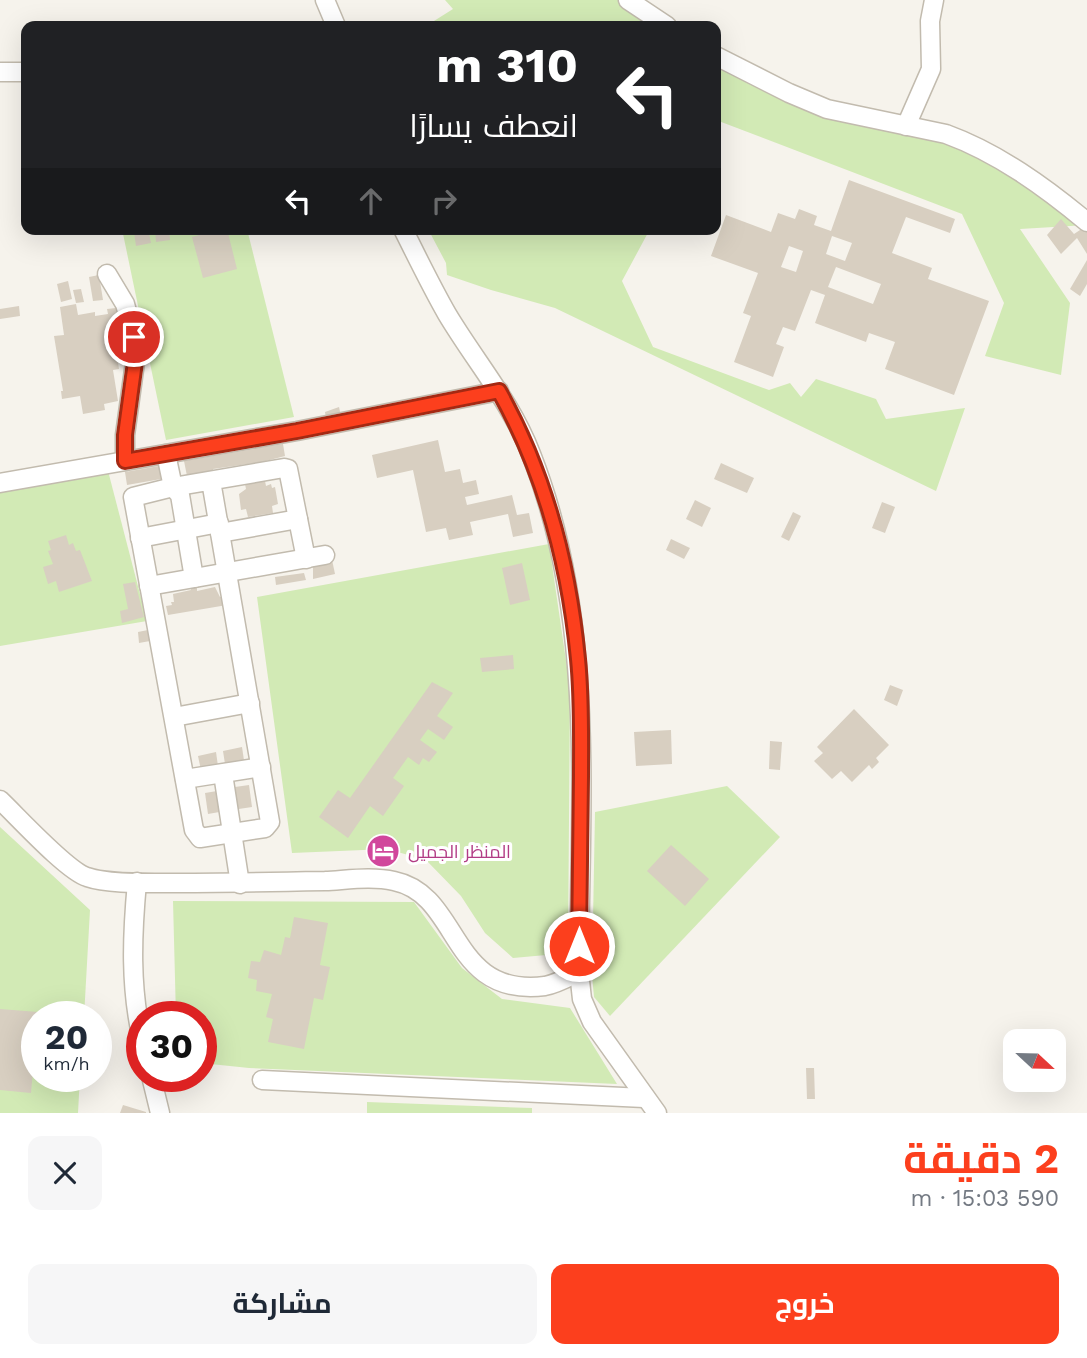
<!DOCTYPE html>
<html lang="ar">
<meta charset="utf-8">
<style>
:root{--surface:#fff;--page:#f6f6f7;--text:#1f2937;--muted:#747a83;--accent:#fc3f1d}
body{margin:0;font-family:"Work Sans",Cairo,sans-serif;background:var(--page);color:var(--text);direction:rtl;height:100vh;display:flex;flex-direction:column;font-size:26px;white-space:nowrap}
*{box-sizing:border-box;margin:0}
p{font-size:23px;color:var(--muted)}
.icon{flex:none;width:38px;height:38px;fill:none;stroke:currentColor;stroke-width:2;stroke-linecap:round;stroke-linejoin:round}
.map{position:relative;height:1113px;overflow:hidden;direction:ltr}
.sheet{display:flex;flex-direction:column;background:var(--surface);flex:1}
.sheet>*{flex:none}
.banner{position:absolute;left:21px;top:21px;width:700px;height:214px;border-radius:14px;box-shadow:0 7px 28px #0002;direction:rtl;background:#202124;color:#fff;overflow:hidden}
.needle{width:46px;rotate:112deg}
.fabs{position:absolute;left:1003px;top:1029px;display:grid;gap:14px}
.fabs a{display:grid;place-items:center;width:63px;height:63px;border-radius:14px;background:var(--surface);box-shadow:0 7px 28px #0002;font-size:35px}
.speed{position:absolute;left:21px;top:1001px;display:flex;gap:14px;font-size:35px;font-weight:700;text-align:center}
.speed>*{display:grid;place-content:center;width:91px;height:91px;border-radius:50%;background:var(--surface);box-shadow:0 7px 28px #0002;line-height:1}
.speed small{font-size:18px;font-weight:400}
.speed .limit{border:10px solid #d22;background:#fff;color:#111}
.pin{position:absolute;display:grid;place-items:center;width:60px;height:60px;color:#fff;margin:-30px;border:4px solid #fff;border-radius:50%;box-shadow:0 2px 7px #0007}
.me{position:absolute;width:77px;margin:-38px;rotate:0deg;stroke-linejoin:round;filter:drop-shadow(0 0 5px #0008)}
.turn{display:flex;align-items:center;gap:24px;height:147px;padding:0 28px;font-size:32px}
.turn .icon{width:91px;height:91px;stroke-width:2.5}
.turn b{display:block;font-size:49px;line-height:60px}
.lanes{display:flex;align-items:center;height:66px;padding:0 28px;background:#0003;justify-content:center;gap:35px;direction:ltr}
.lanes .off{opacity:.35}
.round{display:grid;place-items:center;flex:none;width:74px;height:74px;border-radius:14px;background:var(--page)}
.overview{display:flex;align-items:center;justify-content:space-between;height:119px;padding:0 28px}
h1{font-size:42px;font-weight:700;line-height:52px;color:var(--accent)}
.action{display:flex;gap:14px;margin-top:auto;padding:14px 28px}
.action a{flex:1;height:80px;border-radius:14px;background:var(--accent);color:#fff;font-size:28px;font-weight:700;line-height:80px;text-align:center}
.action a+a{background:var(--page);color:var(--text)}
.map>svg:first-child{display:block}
</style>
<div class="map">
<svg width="1087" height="1113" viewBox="0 0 1087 1113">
<rect width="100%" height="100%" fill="#f6f3ec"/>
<!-- green -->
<g fill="#d2eab5">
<polygon points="445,0 624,0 660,26 426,26 453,9"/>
<polygon points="716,61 819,116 964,145 1087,225 1020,229 1070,303 1061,375 985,356 1004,303 962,214 716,120"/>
<polygon points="122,229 247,229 294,417 166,440"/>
<polygon points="428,229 650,229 622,281 653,347 769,390 790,383 801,397 816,379 876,399 886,419 965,408 936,491 555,308 491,290 447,275 446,263"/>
<polygon points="107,467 147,621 0,646 0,486"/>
<polygon points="549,544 570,688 568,953 513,958 485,933 461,896 426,860 387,849 292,853 257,597"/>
<polygon points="727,786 780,837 610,1016 594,997 592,975 595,812"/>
<polygon points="0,827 90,910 84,1017 37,1017 37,1076 80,1076 78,1113 0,1113"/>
<polygon points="173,901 414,902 462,968 502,999 570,1008 617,1084 249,1068 201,1063 201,1017 176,1017"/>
<polygon points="367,1102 532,1108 532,1113 367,1113"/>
</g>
<!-- building -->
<g fill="#d8cfc1" fill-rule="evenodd">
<path d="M849,180L955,219L950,233L906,217L892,253L932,268L928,279L989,301L954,395L885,369L895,342L869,333L866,342L815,323L825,295L811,290L795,331L783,327L776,344L784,347L773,377L734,362L751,316L743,313L758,273L711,256L726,215L771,232L778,213L795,219L799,209L817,216L814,225L831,231ZM832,236L852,243L845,261L826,254ZM789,246L803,251L796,272L781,267ZM836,267L881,284L873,304L828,287Z"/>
<polygon points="1061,219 1074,234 1083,228 1087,232 1087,254 1077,238 1061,254 1047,235"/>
<polygon points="148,229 151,243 136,246 134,232"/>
<polygon points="155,229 169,229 170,240 156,242"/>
<polygon points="221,229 227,229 237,269 203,278 192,237"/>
<polygon points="1087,260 1087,284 1080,296 1070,289"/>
<polygon points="99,275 103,300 93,301 89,277"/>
<polygon points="68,281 72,299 61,302 57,284"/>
<polygon points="81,289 84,302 76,303 73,290"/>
<polygon points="76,304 78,315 95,312 95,316 108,314 107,309 116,308 117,314 121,313 124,333 105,336 107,350 116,349 119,369 113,370 118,401 104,404 105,410 83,414 80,396 62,399 61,391 63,391 54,336 64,335 60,307"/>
<polygon points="19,306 20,316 0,319 0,309"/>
<polygon points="339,407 341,416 326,419 325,412"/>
<polygon points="438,440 445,472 460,469 463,483 476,480 479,494 465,497 467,505 512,495 517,515 529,513 533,533 513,537 508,514 470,522 473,535 449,540 446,528 426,532 413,470 377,478 372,455"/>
<polygon points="283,444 285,456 262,462 213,469 214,472 187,476 184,461"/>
<polygon points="721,463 754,478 747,493 714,479"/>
<polygon points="159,466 161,479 127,485 125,472"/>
<polygon points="265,481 266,486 271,484 272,488 275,487 278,504 272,506 273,513 248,517 246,509 241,510 239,494 246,489 245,484"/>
<polygon points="695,500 711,508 702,527 686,519"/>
<polygon points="882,502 895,507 885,533 872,528"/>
<polygon points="793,512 801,516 789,541 781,537"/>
<polygon points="66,535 69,545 73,543 76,551 80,550 92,581 59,592 56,581 48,584 43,567 53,564 48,551 51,550 48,541"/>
<polygon points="671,539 690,548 684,559 666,550"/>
<polygon points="331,555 335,574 313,579 313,560"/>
<polygon points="522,563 530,600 510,605 502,568"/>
<polygon points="304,573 306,580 276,585 275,577"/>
<polygon points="135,582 144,617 122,623 120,611 128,609 123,584"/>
<polygon points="197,586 197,591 215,587 220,597 226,596 227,605 168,615 166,606 172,605 171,602 174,602 173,594 191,590 190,587"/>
<polygon points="148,630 150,641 139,643 138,632"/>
<polygon points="513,655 514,669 482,672 480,658"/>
<polygon points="432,682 453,693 437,716 453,727 444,740 428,729 420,740 437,752 429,762 423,758 419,765 408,757 393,778 404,786 383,816 370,806 348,838 319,817 338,790 350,798"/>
<polygon points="890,685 903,690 897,706 884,700"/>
<polygon points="854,709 889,745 876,758 879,762 872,769 869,765 852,782 841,771 832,779 814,761 823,753 817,747"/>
<polygon points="671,730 672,764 636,766 634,732"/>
<polygon points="770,741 782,742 780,770 769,769"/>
<polygon points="242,747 245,767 225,764 223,751"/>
<polygon points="216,752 218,766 202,775 198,756"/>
<polygon points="249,785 252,807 232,810 231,795 236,795 235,787"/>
<polygon points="217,791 225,811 208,814 205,793"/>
<polygon points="671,845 709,879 685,906 647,871"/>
<polygon points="294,917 328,923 320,965 330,967 323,1000 314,998 304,1049 268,1042 273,1019 266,1017 272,994 256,991 257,980 248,978 251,961 260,962 264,950 281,955 285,937 290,938"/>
<polygon points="0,1009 38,1012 31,1093 0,1090"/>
<polygon points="806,1068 814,1068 815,1099 807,1099"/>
<polygon points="123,1105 146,1112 146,1113 120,1113"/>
</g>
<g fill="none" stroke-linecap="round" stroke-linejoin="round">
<defs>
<g id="minor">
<polyline points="325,0 336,26"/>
<polyline points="628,0 667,26"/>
<path d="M716,56L789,93L827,109L946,134C998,153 1045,187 1087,222"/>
<polyline points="0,72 26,72"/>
<polyline points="906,126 931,69 930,21 934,0"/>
<path d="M403,229C417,257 431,286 447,314C475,361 511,402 531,454C596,619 580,799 579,972L582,999L592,1022L657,1113"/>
<polyline points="107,274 125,304 134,337 136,355 125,435 125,461"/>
<polyline points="166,454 173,487 180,495 194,578"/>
<polyline points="211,481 270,822 265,828 200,838 194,830 133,497 173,487 284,468 288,469 306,559"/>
<polyline points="0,483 297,431 499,391"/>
<polyline points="220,533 298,519"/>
<polyline points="140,538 219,523"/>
<polyline points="149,586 325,555"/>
<polyline points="174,717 250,703"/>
<polyline points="223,774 240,884"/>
<polyline points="185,779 261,767"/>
<path d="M0,800C18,817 67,871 87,877C107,884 144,883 166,883C219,883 272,882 325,881C347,880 372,876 394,881C462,895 448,998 545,986C556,984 569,977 579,972"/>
<path d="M137,882C132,936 130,986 142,1039"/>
<polyline points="151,1076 160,1113"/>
<polyline points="262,1080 644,1098"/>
</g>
</defs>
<!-- minor casing -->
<use href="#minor" stroke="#c2bbae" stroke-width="21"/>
<!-- minor -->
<use href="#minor" stroke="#fff" stroke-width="18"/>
</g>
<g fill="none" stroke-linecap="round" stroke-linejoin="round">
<defs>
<path id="route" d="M134,337L136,355L125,435V461L297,431L499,391C545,473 569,566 578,659C582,698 581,737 581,776C580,833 580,890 579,946"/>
</defs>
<!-- route casing -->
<use href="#route" stroke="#a42913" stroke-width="18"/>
<!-- route -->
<use href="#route" stroke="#fc3f1d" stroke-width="12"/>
</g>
<!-- icons -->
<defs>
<symbol id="hotel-disc" viewBox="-11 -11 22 22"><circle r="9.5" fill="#d1479c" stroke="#fff"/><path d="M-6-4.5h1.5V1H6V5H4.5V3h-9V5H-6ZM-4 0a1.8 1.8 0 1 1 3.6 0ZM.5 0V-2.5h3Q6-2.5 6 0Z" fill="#fff"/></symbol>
</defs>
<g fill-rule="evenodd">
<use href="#hotel-disc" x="364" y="832" width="38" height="38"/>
</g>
<g text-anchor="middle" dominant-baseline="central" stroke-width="6" stroke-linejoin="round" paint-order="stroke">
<!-- hotel labels -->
<g font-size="18" fill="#b23c85" stroke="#fff" text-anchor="start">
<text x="408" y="851">المنظر الجميل</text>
</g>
</g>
</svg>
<div class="fabs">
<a><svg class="needle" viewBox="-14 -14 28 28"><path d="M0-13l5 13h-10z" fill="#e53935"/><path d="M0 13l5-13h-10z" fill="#747a83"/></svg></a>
</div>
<div class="speed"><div>20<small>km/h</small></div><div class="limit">30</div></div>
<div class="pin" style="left:134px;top:337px;background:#d93025"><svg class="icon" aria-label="arrive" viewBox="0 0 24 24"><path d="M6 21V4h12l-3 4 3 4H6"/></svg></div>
<svg class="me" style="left:579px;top:946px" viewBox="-20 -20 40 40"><circle r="17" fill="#fc3f1d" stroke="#fff" stroke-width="3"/><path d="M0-11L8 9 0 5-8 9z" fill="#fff"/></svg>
<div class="banner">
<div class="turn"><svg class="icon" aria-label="left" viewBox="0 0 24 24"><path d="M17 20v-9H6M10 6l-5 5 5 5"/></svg><div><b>310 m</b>انعطف يسارًا</div></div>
<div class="lanes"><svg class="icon" aria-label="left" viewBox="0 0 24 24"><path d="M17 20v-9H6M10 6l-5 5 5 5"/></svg><svg class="icon off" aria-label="ahead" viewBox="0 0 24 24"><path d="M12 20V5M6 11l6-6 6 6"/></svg><svg class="icon off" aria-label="right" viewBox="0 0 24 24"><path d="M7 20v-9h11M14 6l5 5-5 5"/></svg></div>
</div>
</div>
<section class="sheet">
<div class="overview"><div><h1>2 دقيقة</h1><p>590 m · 15:03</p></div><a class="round"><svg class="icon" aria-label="close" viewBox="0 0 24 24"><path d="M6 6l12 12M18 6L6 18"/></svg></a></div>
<div class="action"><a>خروج</a><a>مشاركة</a></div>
</section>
